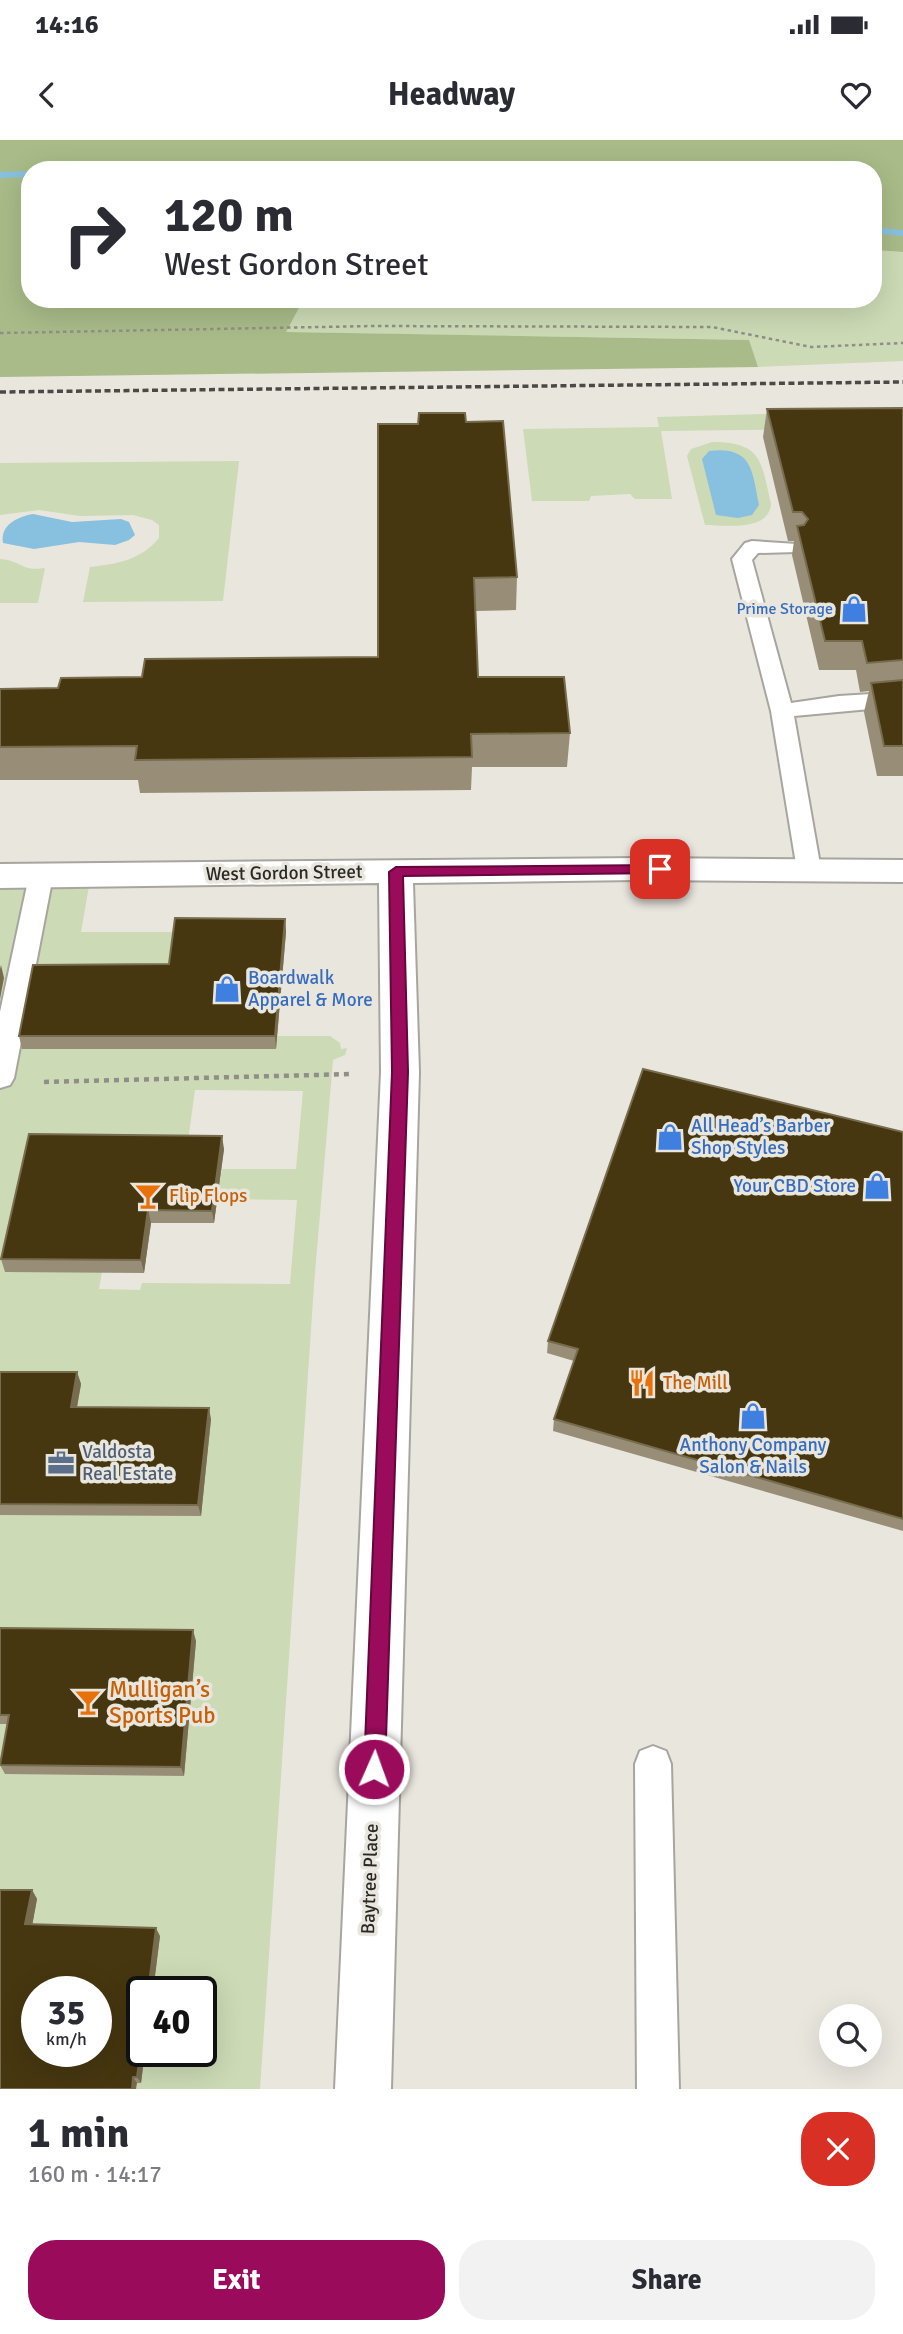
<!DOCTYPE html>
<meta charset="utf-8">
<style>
:root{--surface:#fff;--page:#f2f2f3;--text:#2b2b33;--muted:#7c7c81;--accent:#9a0b5c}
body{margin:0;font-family:Signika,sans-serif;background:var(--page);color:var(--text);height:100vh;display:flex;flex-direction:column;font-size:26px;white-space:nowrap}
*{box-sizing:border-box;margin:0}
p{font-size:23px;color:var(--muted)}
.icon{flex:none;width:38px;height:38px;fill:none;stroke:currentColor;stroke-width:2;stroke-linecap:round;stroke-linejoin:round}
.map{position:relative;height:1949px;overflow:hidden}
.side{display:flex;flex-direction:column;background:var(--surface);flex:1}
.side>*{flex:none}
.hud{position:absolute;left:21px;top:21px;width:861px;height:147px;border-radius:28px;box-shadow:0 7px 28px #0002;background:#fff;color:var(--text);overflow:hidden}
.fabs{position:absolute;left:819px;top:1864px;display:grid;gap:14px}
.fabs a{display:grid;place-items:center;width:63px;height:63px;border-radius:50%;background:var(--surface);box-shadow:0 7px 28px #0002;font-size:35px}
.speed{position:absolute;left:21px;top:1836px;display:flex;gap:14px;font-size:35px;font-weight:700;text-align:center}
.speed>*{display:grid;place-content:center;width:91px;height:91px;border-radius:50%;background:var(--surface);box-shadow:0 7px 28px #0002;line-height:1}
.speed small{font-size:18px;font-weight:400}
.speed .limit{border:4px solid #111;border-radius:10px;background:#fff;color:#111}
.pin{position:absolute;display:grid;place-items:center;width:60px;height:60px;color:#fff;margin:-30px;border-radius:14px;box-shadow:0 4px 10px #0006}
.me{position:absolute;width:77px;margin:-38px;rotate:2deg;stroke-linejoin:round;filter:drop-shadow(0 0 5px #0008)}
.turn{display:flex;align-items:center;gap:24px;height:147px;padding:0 28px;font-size:32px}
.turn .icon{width:91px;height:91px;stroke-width:2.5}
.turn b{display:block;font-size:49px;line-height:60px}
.round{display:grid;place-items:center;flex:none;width:74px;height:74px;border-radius:28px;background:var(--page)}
.head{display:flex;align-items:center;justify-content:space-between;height:119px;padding:0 28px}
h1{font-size:42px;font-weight:700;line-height:52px}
.primary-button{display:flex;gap:14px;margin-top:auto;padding:14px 28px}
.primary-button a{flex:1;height:80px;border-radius:28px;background:var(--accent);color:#fff;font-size:28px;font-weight:700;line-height:80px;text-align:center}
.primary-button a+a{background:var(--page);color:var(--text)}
.status{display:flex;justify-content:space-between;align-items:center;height:49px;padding:0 35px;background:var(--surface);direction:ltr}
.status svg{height:19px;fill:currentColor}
header{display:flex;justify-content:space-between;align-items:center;height:91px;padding:0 28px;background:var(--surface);font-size:32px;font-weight:700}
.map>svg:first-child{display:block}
</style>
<div class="status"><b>14:16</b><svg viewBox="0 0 49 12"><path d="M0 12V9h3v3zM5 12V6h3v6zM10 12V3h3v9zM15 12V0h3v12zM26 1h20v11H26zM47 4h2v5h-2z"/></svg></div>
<header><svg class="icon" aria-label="back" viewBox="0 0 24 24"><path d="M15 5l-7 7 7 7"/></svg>Headway<svg class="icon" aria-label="heart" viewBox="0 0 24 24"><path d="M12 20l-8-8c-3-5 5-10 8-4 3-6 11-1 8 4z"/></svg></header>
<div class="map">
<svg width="903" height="1949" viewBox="0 0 903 1949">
<rect width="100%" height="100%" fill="#e9e6de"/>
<!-- green -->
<g fill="#ccdab5" fill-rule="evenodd">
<polygon points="873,110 903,112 903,221 758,227 748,200 285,192 300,166 453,159 873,159"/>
<polygon points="903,270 903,288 661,291 672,359 635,359 630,354 591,356 589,361 532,361 523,289 659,287 657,277"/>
<path d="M712,302C763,302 761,322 771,364C769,392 725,385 705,385L687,316L691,309Z"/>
<path d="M239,321L223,461L83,462L90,427C117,424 141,420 159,398V385L152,380L133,375L80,376L39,370L0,375V323Z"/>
<path d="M0,419C21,420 21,432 45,428L38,463H0Z"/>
<path d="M89,746L81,792H178L171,837L39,909H276L277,896H330L340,903L341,909L347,908L345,915L333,920L314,1145L260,1949H0V747ZM195,950L303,951L296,1029H222L217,1059L297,1060L290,1144L142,1143L140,1150L99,1149L102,1132L187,1008ZM37,1852H96V1911H37ZM142,1852H201V1911H142Z"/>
</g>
<!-- forest -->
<polygon fill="#a8bb88" points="0,0 903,0 903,112 873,110 873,30 30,30 30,159 453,159 300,166 286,192 749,200 758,227 0,237"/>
<!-- water -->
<g fill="#88c0df">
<path d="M709,311C753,306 752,331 759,365L752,375L738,378L716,375L702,319Z"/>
<path d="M33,374L72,382L121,379L129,382L135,395L129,400L115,405L79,402L34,409L3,403C0,385 17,377 33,374Z"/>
</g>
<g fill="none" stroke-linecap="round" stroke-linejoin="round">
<!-- stream -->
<g fill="#88c0df" fill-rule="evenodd">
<polygon points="30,31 30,37 0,38 0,32"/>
<polygon points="873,87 903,90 903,96 873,93"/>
</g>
<defs>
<g id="service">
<polygon points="752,401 797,404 800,408 797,412 758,413 752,420 791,563 839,556 903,552 903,566 794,576 821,730 818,736 809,738 800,736 797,730 771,571 732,419 745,403"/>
<polygon points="41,728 50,730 53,736 14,938 10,945 0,948 0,872 29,736 32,730"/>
<polygon points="653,1606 666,1611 671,1624 679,1949 637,1949 635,1624 640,1611"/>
</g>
<polygon id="tertiary" points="638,718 903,720 903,742 638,740 413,743 419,932 391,1949 335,1949 381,932 379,743 0,748 0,724"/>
</defs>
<!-- service casing -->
<use href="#service" stroke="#a8a59e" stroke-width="4"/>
<!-- tertiary casing -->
<use href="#tertiary" stroke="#a8a59e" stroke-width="4"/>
<!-- path-far1 -->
<polyline stroke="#918e88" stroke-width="2.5" stroke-dasharray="3.5 3.5" stroke-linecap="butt" points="0,193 373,186 712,187 811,207 903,203"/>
<!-- path -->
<polyline stroke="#918e88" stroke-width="4.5" stroke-dasharray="5 5" stroke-linecap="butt" points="44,942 353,934"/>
<!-- service -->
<use href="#service" fill="#fff" fill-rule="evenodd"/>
<!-- tertiary -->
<use href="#tertiary" fill="#fff" fill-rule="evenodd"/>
<!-- rail -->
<polyline stroke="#4b4945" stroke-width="3.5" stroke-dasharray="6 3.5" stroke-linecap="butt" points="0,252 903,242"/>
</g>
<!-- wall -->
<g fill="#988e77">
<polygon points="903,268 903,636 877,636 864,572 869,551 860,552 856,530 819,530 792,415 794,401 788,401 763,297 767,269"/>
<polygon points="466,282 517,437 516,470 476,471 478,537 570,593 567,627 472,627 471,650 140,653 138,640 0,640 0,549 58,548 142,537 378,517 418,284"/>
<polygon points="285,779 286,792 276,909 22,909 19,896 169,824"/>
<polygon points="903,992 903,1391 553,1291 554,1279 574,1221 547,1213 548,1201"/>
<polygon points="224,1009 214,1083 151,1083 144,1133 5,1132 1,1119"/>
<polygon points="0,1232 77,1232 81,1244 77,1267 211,1279 201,1376 0,1375"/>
<polygon points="0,1488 196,1501 184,1636 5,1634 0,1625 7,1584 0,1584"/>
<polygon points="32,1750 37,1759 32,1785 160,1796 141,1943 0,1949"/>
</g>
<!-- shaded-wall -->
<g fill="#776c4e">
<polygon points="285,779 286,792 276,909 275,896"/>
<polygon points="1,825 4,838 0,859 0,829"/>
<polygon points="222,996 224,1009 214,1083 212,1071"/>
<polygon points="148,1070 151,1083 144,1133 141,1120"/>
<polygon points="77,1232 81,1244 75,1278 71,1267"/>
<polygon points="209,1268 211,1279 201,1376 198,1365"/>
<polygon points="193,1490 196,1501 184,1636 181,1627"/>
<polygon points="32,1750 37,1759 31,1792 25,1784"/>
<polygon points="156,1788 160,1796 153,1852 148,1852"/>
<polygon points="142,1901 142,1911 145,1911 141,1943 137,1937"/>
<polygon points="133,1937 137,1943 136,1949 132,1949"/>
</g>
<!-- building -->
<g fill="#463710" stroke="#776c4e" stroke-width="2" fill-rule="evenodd">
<polygon points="903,268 903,520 867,523 862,501 825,501 797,386 804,385 808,379 802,372 793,372 767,269"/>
<polygon points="419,273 465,273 466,282 503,281 517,437 474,438 478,537 564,537 570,593 471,594 472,617 135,620 137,606 0,607 0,549 58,548 61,538 142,537 145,519 378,517 378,284 418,284"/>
<polygon points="903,540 903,606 884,606 871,543"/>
<polygon points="175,778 285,779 275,896 19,896 33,825 169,824"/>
<polygon points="643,929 903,992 903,1379 554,1279 578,1209 548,1201"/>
<polygon points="29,994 222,996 212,1071 148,1070 141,1120 1,1119"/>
<polygon points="0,1232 77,1232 71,1267 209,1268 198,1365 0,1364"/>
<polygon points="0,1488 193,1490 181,1627 0,1625 9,1575 0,1575"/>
<path d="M0,1750H32L25,1784L156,1788L148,1852H142V1901L137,1937H133L132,1949H0ZM37,1852H96V1911H37Z"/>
</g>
<!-- route -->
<polygon fill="#9a0b5c" stroke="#64073c" stroke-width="2" points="660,725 665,726 665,733 403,736 408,932 385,1629 382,1637 374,1640 367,1637 364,1629 392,932 389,732 396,727"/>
<!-- icons -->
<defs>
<symbol id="shop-bare" viewBox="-9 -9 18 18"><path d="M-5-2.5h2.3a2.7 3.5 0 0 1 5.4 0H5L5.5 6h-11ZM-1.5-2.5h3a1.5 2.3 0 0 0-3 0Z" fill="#3f7fe0" stroke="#e9e6de" stroke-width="2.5" paint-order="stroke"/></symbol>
<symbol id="bar-bare" viewBox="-9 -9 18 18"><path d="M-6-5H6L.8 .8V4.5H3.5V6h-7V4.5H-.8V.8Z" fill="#e8710a" stroke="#e9e6de" stroke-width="2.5" paint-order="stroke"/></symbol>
<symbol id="restaurant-bare" viewBox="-9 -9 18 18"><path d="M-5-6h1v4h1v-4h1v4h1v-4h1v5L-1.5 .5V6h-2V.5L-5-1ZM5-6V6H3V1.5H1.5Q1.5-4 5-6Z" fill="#e8710a" stroke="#e9e6de" stroke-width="2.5" paint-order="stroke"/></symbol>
<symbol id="office-bare" viewBox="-9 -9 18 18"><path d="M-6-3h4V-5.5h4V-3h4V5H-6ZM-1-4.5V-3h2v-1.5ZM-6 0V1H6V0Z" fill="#5c6f8a" stroke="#e9e6de" stroke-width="2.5" paint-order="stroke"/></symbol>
</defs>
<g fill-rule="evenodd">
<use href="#shop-bare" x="835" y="450" width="38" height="38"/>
<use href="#shop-bare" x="208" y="830" width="38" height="38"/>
<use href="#shop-bare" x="651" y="978" width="38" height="38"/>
<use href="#shop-bare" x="858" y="1027" width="38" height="38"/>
<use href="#bar-bare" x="129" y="1037" width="38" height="38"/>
<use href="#restaurant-bare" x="623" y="1224" width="38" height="38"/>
<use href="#shop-bare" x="734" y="1257" width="38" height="38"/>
<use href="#office-bare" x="42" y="1304" width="38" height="38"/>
<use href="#bar-bare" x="69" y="1543" width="38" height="38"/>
</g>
<g text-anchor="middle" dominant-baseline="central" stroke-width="7" stroke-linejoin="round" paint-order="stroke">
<!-- far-shop labels -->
<g font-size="16" fill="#366cbe" stroke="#e9e6de" text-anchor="end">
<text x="833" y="469">Prime Storage</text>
</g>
<!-- street labels -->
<g font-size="19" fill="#2b2926" stroke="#e9e6de">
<text transform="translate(284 733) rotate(-1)">West Gordon Street</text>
<text transform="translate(370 1739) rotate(-88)">Baytree Place</text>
</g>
<!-- shop labels -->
<g font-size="19" fill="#366cbe" stroke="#e9e6de" text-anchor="start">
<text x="248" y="838">Boardwalk<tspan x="248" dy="22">Apparel &amp; More</tspan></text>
<text x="691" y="986">All Head’s Barber<tspan x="691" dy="22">Shop Styles</tspan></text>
<text x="856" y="1046" text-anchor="end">Your CBD Store</text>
<text x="753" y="1305" text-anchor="middle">Anthony Company<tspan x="753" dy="22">Salon &amp; Nails</tspan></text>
</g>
<!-- food labels -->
<g font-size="19" fill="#c56008" stroke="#e9e6de" text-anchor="start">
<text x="169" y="1056">Flip Flops</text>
<text x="663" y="1243">The Mill</text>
</g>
<!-- service labels -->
<g font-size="19" fill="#4e5e75" stroke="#e9e6de" text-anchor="start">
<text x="82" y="1312">Valdosta<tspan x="82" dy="22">Real Estate</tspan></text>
</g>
<!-- near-food labels -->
<g font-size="23" fill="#c56008" stroke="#e9e6de" text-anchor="start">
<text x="109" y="1549">Mulligan’s<tspan x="109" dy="26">Sports Pub</tspan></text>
</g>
</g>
</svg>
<div class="fabs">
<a><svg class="icon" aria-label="search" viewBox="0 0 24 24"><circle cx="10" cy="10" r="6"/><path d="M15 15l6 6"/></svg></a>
</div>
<div class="speed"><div>35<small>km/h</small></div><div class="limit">40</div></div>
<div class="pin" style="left:660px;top:729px;background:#d93025"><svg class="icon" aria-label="arrive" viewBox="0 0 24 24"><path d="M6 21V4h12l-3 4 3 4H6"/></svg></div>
<svg class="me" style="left:374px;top:1629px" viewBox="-20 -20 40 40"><circle r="17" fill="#9a0b5c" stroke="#fff" stroke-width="3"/><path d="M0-11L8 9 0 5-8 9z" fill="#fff"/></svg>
<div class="hud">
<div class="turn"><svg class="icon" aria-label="right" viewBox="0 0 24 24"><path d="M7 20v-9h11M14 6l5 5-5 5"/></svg><div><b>120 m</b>West Gordon Street</div></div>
</div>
</div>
<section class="side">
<div class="head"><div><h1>1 min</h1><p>160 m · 14:17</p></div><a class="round" style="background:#d93025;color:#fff"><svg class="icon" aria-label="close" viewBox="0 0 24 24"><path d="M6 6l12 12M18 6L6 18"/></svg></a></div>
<div class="primary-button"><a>Exit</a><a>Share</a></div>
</section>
